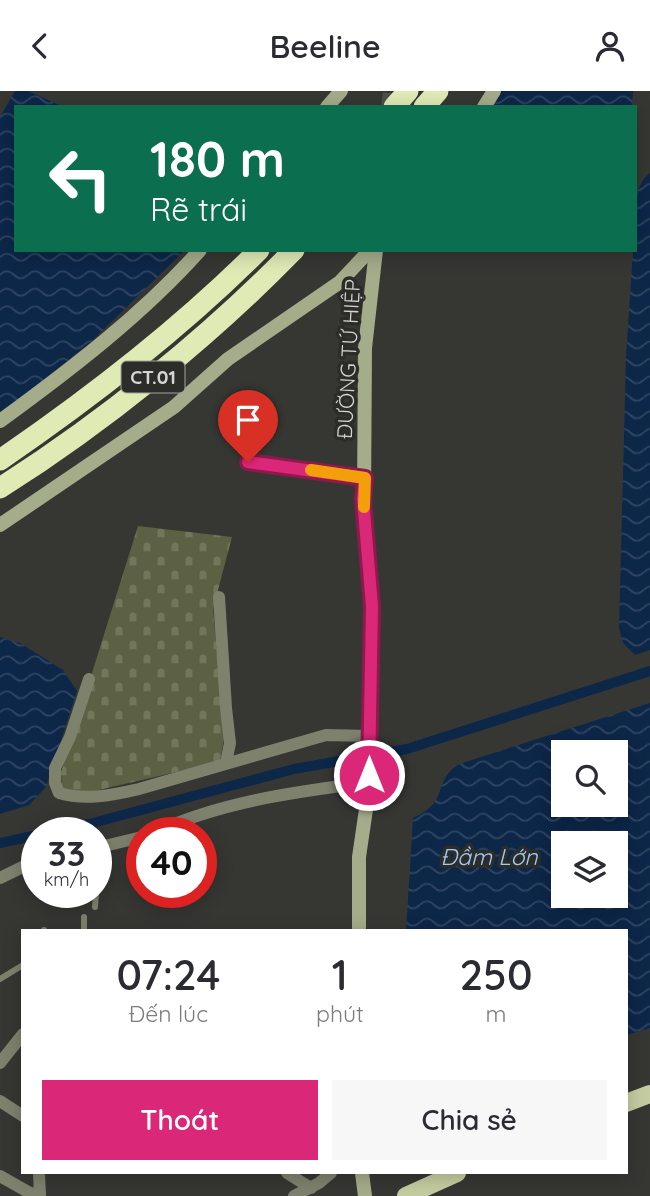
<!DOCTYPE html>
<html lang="vi">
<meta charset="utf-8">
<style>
:root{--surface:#fff;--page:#f7f7f7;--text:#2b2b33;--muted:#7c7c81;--accent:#db2777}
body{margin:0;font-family:Quicksand,sans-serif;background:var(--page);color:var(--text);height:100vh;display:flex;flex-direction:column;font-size:26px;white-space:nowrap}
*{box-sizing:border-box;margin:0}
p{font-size:23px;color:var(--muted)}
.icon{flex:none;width:38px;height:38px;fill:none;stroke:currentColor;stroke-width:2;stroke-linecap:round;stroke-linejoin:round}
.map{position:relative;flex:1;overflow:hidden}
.panel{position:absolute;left:21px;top:838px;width:607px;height:245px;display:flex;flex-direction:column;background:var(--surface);border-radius:0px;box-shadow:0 4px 18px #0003}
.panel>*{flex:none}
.hud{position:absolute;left:14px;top:14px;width:623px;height:147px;border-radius:0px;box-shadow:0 4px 18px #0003;background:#0b6e4f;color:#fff;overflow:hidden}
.controls{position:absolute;left:551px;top:649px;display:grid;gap:14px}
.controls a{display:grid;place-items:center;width:77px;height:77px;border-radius:0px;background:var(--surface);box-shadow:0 4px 18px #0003;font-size:35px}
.speed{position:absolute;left:21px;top:726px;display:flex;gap:14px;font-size:35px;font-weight:700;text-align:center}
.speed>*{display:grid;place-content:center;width:91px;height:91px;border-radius:50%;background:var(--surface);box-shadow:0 4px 18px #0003;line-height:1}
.speed small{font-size:18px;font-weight:400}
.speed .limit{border:10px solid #d22;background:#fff;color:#111}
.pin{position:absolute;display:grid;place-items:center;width:60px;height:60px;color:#fff;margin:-72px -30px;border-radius:50% 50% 50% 0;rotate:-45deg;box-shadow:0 0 7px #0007}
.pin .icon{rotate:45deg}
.me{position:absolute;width:77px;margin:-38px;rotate:0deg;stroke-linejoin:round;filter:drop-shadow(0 0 5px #0008)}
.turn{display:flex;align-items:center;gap:24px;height:147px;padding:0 21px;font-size:32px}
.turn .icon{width:91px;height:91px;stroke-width:2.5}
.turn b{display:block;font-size:49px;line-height:60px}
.eta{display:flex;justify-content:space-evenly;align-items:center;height:119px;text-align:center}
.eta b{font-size:42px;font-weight:600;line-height:49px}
.primary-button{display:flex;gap:14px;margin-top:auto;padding:14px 21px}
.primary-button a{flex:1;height:80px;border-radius:0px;background:var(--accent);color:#fff;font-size:28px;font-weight:600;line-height:80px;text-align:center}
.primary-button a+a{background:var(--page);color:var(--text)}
header{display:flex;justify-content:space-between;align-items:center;height:91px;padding:0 21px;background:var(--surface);font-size:32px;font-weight:600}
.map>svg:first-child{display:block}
</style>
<header><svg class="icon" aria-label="back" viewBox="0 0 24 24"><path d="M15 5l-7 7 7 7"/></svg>Beeline<svg class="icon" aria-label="person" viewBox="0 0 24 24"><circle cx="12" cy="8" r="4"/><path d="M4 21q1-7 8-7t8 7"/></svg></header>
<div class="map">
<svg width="650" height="1105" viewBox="0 0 650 1105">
<defs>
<pattern id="cemetery-stones" width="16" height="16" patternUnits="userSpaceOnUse" patternTransform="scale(1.75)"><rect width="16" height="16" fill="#5b6142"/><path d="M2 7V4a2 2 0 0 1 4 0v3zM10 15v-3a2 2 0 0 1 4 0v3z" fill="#72775c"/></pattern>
<pattern id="water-waves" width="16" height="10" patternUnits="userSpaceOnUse" patternTransform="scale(1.75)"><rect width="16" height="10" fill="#0d2749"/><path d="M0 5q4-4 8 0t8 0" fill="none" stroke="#2f4562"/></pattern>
</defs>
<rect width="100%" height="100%" fill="#363733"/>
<!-- cemetery -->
<polygon fill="url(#cemetery-stones)" points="138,435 232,446 213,518 224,647 220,671 81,703 62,699 61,681"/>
<!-- water -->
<g fill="url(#water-waves)" fill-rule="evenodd">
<polygon points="15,0 28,0 64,16 16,16 16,159 185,159 91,251 0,323 0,26"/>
<polygon points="501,0 633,0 632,16 504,16 492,13"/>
<path d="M650,82V559L635,564L623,552L619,537L626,266L633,159H635C635,139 631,94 650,82Z"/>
<polygon points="0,546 20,552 63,579 77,600 46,696 29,714 0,723"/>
<path d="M650,612V937L627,944L626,840H406L413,727C451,710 431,691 459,673ZM564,662H616V714H564ZM616,752V805H564V752Z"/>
</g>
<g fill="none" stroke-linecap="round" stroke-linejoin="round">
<!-- canal -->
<g stroke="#0d2749" stroke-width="10">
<polyline points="46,742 89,733 294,678 407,658 650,580"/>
<polyline points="0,752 37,744"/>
</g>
<!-- secondary-tunnel -->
<polyline stroke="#4e4f4b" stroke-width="14" stroke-dasharray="14 7" stroke-linecap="butt" points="388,16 390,0"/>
<!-- lane -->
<g stroke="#7e826d" stroke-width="6">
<polyline points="96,797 99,757"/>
<polyline points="95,816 96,802"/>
<polyline points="44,839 44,840"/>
<polyline points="84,840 84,826"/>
<polyline points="0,888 23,874"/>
</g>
<!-- street -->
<g stroke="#7e826d" stroke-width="12">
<polyline points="248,371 365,386"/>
<polyline points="219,506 226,617 230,652 226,672"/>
<path d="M89,588L70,646L55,677V692L59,702C86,710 112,704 139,698L326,644L369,645"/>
<path d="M153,742C223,710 295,701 370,691"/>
<polyline points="96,757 142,746"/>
<polyline points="0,787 37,769"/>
<polyline points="0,972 23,943"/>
<polyline points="0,1010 23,1025"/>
<polyline points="39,1082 40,1105"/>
<polyline points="287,1082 311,1097"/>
<polyline points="0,1085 30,1102 40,1103"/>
<polyline points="294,1105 319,1092 331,1082"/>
</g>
<!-- secondary -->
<g stroke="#a5ac8a" stroke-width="14">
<polyline points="327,16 341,0"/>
<polyline points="484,16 494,0"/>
<path d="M0,330C70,279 142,224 200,159"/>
<polyline points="0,434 174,316 228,268 340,191 370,159"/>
<polyline points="359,840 359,766 370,691 370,658 372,515 364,408 365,257 376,159"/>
<polyline points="362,1082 365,1105"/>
</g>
<!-- primary -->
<g stroke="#c4cca0" stroke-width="18">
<polyline points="626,1012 650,1003"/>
<polyline points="406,1105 457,1082"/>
</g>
<!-- highway -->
<g stroke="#e0eab5" stroke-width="21">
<polyline points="394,16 408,0"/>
<polyline points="424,16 438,0"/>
<path d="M0,369C92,306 180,238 259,159"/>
<path d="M0,397C104,331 208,247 294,159"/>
</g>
</g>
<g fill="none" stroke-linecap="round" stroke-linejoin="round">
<defs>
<polyline id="route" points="248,371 365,387 363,408 372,515 369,684"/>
</defs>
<!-- route casing -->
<use href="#route" stroke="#8e194d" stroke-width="18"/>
<!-- route -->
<use href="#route" stroke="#db2777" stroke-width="12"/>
<!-- slow -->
<polyline stroke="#f59e0b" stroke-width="12" points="311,379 365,387 364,416"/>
</g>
<g text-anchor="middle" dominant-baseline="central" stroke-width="7" stroke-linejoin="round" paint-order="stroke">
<!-- shield labels -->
<rect fill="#2c2d29" stroke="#a2a3a0" stroke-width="2" x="121.5" y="270.5" width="63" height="31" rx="5"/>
<g font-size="19" font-weight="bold" fill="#d5d5d3">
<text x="153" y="286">CT.01</text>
</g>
<!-- street labels -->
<g font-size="21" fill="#d5d5d3" stroke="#2c2d29">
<text transform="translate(348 268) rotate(-87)">ĐƯỜNG TỨ HIỆP</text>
</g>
<!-- water labels -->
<g font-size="23" font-style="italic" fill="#a3c9fa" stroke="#2c2d29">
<text x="489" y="765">Đầm Lớn</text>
</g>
</g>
</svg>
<div class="controls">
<a><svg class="icon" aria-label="search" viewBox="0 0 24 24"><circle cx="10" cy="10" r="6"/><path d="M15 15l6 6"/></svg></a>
<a><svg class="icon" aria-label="layers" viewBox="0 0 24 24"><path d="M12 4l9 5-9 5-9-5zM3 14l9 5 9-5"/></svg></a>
</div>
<div class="speed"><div>33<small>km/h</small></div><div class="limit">40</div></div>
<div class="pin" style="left:248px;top:371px;background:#d93025"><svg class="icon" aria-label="arrive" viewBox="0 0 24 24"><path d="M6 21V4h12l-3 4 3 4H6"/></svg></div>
<svg class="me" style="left:369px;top:684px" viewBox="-20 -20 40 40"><circle r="17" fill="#db2777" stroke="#fff" stroke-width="3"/><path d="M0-11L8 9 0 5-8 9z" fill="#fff"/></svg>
<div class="hud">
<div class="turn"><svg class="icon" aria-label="left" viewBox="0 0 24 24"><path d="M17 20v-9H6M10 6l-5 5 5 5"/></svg><div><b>180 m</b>Rẽ trái</div></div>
</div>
<section class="panel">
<div class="eta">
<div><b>07:24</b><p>Đến lúc</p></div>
<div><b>1</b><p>phút</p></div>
<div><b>250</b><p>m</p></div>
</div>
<div class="primary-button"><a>Thoát</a><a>Chia sẻ</a></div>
</section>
</div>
